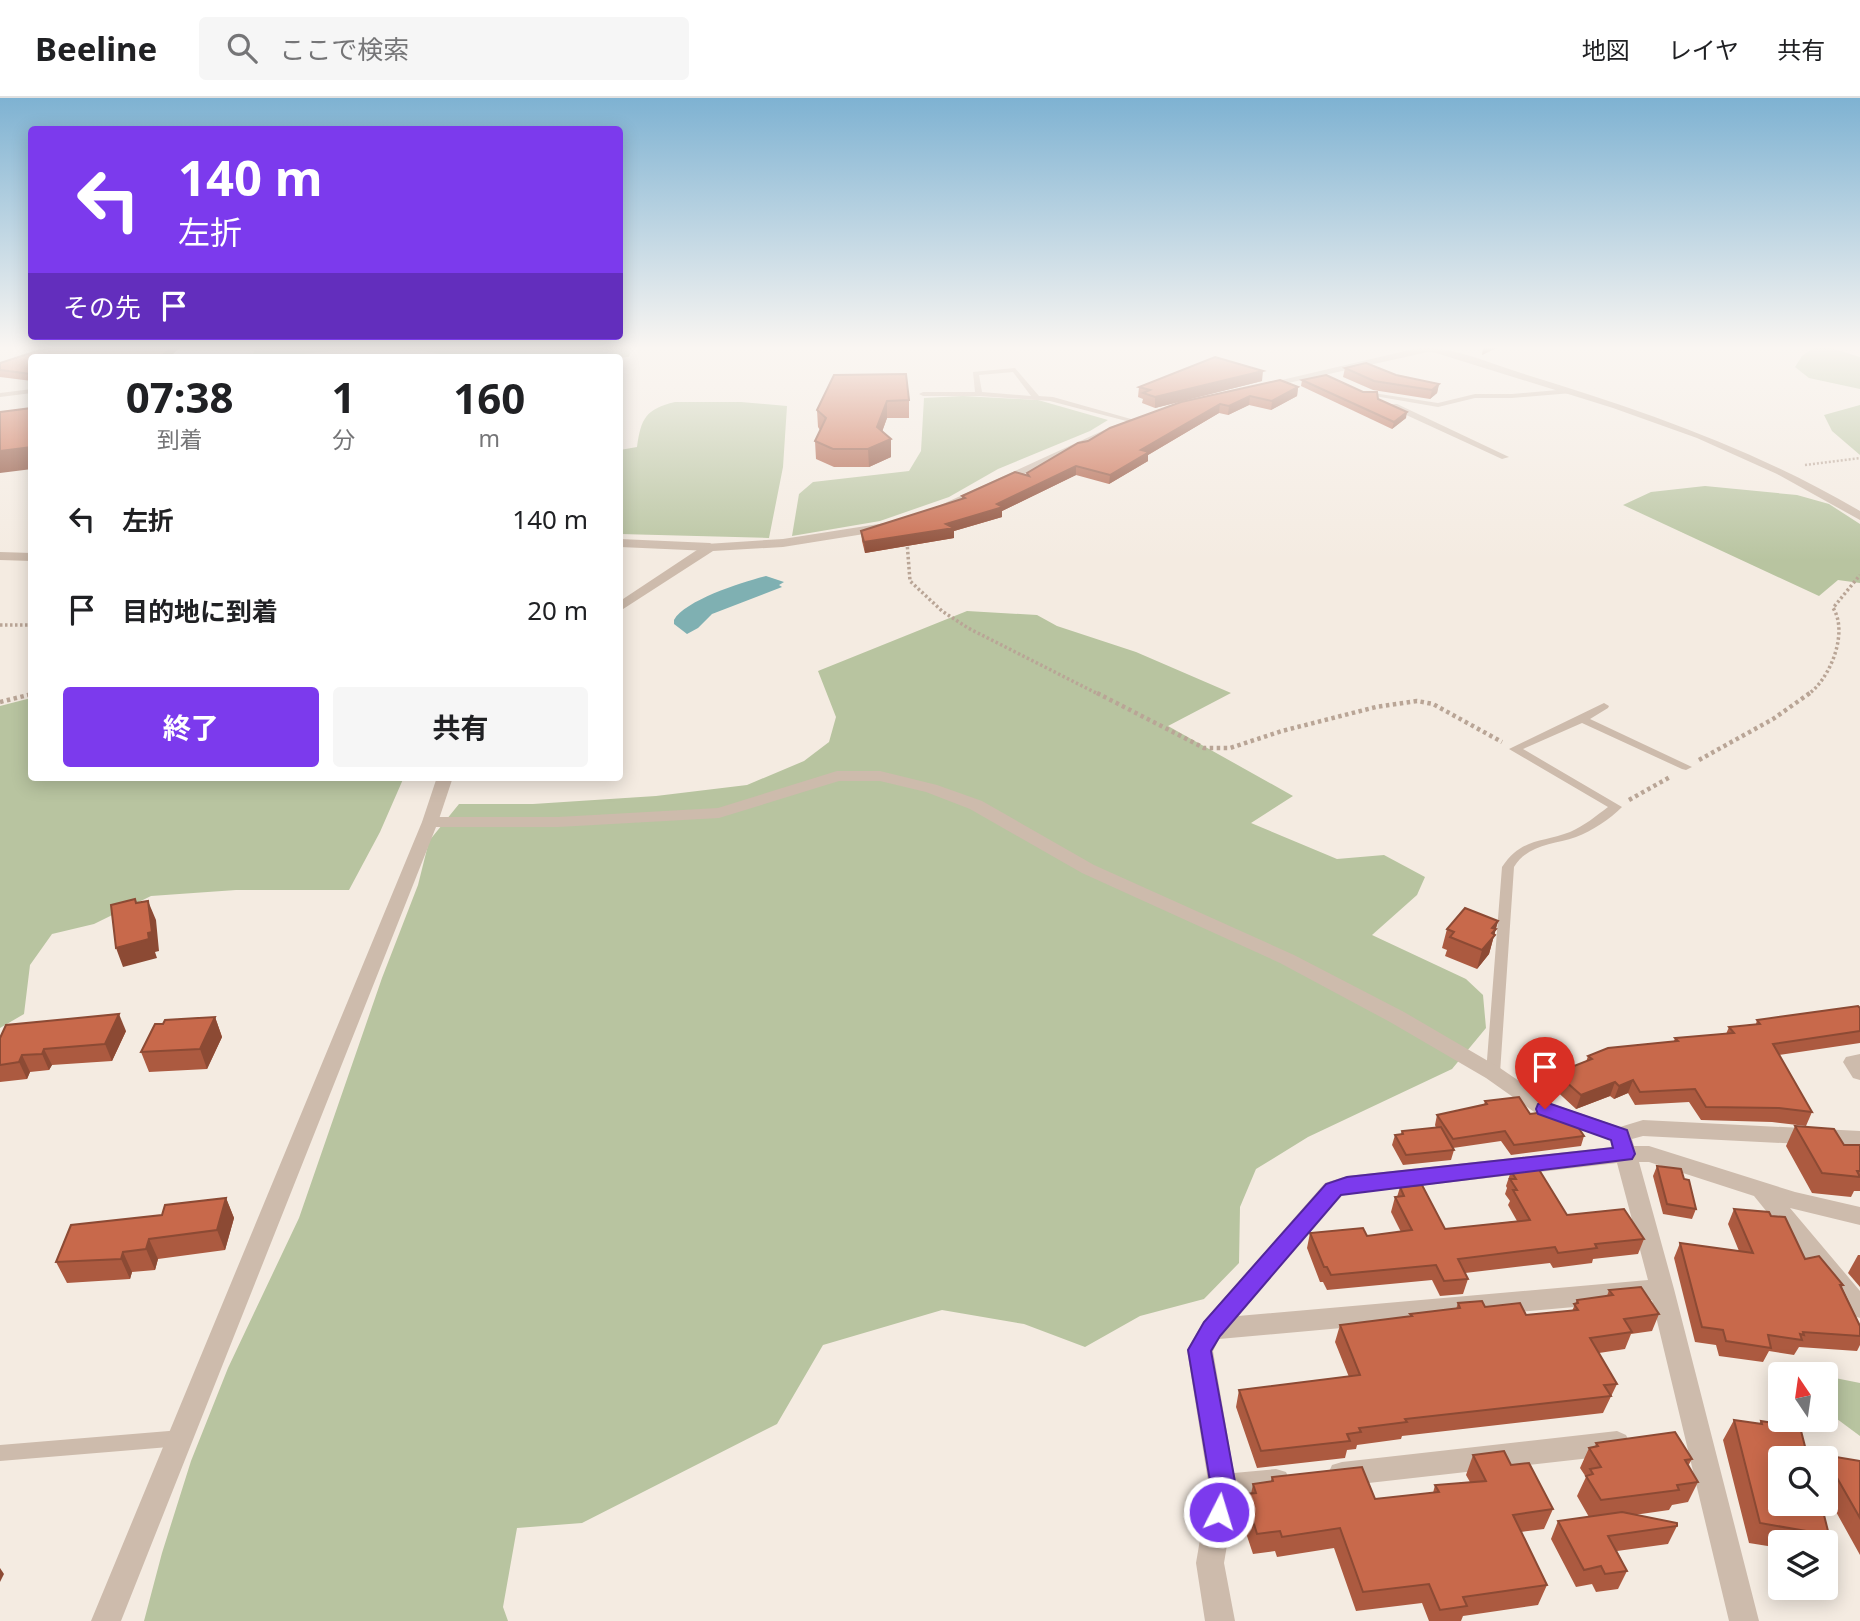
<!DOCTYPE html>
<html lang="ja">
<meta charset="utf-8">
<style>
:root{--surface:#fff;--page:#f6f6f6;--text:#202124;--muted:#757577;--line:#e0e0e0;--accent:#7c3aed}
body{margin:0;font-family:"Noto Sans","Noto Sans JP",sans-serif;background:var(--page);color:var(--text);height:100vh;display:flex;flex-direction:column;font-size:26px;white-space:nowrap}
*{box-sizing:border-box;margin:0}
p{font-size:23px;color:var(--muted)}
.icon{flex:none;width:38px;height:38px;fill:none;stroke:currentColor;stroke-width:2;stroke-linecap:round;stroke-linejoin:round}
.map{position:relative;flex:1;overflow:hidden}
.panel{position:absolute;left:28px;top:256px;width:595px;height:427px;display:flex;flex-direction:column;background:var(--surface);border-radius:7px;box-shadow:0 4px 18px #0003}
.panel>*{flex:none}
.hud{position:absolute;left:28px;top:28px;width:595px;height:214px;border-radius:7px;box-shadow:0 4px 18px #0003;background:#7c3aed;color:#fff;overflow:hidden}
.needle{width:46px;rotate:347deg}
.buttons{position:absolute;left:1768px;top:1264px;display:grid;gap:14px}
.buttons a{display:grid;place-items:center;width:70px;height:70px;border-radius:7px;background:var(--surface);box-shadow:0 4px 18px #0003;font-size:35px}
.pin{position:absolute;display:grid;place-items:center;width:60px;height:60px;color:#fff;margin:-72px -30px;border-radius:50% 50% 50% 0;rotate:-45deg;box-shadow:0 0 7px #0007}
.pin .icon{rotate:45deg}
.me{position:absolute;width:77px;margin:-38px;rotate:5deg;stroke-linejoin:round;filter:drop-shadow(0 0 5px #0008)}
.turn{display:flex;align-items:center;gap:24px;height:147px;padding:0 35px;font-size:32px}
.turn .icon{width:91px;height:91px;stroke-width:2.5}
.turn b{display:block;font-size:49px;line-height:60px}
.then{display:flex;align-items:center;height:66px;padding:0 35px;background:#0003;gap:14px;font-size:26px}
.eta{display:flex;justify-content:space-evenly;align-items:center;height:119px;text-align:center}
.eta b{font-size:42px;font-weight:700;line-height:49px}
.button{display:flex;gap:14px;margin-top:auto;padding:14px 35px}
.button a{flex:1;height:80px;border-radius:7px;background:var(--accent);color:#fff;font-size:28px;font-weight:700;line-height:80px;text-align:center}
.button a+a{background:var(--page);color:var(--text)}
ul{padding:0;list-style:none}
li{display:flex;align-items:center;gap:21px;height:91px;padding:0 35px}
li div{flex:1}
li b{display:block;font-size:26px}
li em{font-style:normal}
header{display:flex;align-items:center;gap:42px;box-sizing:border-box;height:98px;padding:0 35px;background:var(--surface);border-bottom:2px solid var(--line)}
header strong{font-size:33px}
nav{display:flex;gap:38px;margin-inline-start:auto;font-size:24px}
.search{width:490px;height:63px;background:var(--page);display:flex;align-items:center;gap:18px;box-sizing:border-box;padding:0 24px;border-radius:7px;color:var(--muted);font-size:26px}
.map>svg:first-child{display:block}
</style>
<header>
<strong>Beeline</strong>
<div class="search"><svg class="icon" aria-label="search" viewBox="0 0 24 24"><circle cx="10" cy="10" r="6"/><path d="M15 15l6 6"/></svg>ここで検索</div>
<nav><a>地図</a><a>レイヤ</a><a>共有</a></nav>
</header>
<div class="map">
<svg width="1860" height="1523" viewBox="0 0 1860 1523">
<rect width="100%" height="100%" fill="#f4ebe1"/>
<!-- green -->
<g fill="#b8c4a0">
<path d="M256,250H631L629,259H450C386,239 316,259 251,259Z"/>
<polygon points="1813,250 1831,250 1860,259 1860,291 1809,280 1795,269 1802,258"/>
<polygon points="963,298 1038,302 1108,322 1090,333 998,371 949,399 880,423 792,438 799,396 813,384 909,373 921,353 924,300"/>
<path d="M675,304H741L787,308L783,369L769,440L620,436V352L637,349C641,320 646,311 675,304Z"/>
<polygon points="1860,307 1860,357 1832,333 1824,317"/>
<polygon points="1705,388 1797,397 1829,406 1860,426 1860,485 1838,482 1819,498 1623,407 1651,394"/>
<polygon points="967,513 1037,517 1057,528 1136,554 1231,595 1168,628 1293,698 1251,725 1337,761 1384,757 1425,779 1417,797 1372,837 1466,881 1483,897 1486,930 1452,971 1308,1039 1256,1071 1240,1109 1239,1165 1204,1201 1140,1218 1085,1249 1024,1226 942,1212 823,1247 777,1326 582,1425 517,1430 503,1509 508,1523 144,1523 162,1455 191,1363 228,1270 299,1120 382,880 418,787 429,743 459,706 533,706 656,698 747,687 804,663 829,644 836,619 818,573"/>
<polygon points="31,600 32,679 404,679 380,734 349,792 236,792 151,798 94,826 52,836 30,867 24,916 0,930 0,608"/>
<polygon points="1825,1278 1860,1285 1860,1338 1833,1318"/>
</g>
<!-- water -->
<path fill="#7fb0b2" d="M766,478L784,484L779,487L782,489L712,516L698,530L687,536L674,526V522C685,502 743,484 766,478Z"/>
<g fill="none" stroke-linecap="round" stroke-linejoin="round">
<!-- path-far2 -->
<polyline stroke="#b9a596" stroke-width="2.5" stroke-dasharray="2 2" stroke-linecap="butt" points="1805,367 1860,360"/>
<!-- path-far1 -->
<g stroke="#b9a596" stroke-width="3.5" stroke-dasharray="2.5 2.5" stroke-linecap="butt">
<polyline points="907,444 910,483 942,513 968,530 1100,597"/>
<polyline points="0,527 32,527"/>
<polyline points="27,597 32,596"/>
<path d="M1807,597C1830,582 1849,534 1833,510L1860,477"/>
</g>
<!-- path -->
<g stroke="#b9a596" stroke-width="4.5" stroke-dasharray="3.5 3.5" stroke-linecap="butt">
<polyline points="1097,595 1204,650 1230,650 1282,633 1376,609 1417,603 1433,606 1502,644"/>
<polyline points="0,604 32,596"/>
<polyline points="1699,662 1773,621 1810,595"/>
<polyline points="1629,702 1670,679"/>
</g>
<!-- service -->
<g fill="#cdbbac" fill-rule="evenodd">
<polygon points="250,255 252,256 252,258 233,259"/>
<path d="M1015,270L1039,298L1053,299L1138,323L1134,325L1050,303L979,298H923L919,296L923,294H975L973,274ZM1013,274L1031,298L982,294L979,277Z"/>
<polygon points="32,291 32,295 0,299 0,295"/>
<polygon points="1569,291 1573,293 1572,295 1512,300 1475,300 1438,309 1363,296 1367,294 1438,305 1475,296 1512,296"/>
<polygon points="1391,306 1397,306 1509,359 1502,361 1391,310"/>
<path d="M1604,605L1609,608L1608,610L1590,621L1692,669L1686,672L1682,671L1582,625L1523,651L1622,709C1610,721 1592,733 1576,739C1553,747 1528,746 1514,769L1500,975L1498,979H1488L1486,975L1502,769C1521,740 1541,745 1570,734C1584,728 1596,718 1608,709L1509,651Z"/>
<polygon points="181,1332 188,1334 190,1340 188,1346 181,1348 0,1363 0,1347"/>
</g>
<!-- minor -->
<g fill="#cdbbac" fill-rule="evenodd">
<polygon points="620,441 710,445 716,449 710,453 620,449"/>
<polygon points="0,454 32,455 32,463 0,462"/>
<path d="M837,673H880L937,687L982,703L1094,767L1294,857L1404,914L1500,970L1553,1006L1620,1029L1643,1022L1860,1033V1049L1643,1038L1632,1041L1634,1048H1649L1795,1094L1860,1109V1127L1790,1110L1860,1193V1220L1851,1217L1754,1098L1649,1064H1639L1674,1191L1759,1523H1729L1652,1202L1219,1241L1213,1253L1234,1375L1276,1371L1286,1374L1290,1383L1286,1392L1235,1400L1224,1465L1235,1523H1205L1196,1465L1209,1389L1187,1252L1203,1224L1325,1085L1347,1078L1612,1049L1610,1042L1537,1016L1486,980L1390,924L1280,865L1082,775L970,711L926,694L880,683H839L719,720L558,729H430L422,724L430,719H558L718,710ZM1617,1065L1648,1182L1238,1218L1341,1097Z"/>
<polygon points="1860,956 1860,982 1853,980 1843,964 1846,959"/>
<polygon points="1617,1333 1626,1337 1630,1345 1626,1353 1617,1357 1342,1388 1332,1385 1328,1376 1332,1367 1342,1364"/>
</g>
<!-- tertiary -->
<g fill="#cdbbac" fill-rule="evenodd">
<path d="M1418,250C1453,248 1488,265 1521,275C1639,311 1753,350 1860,413V422L1777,376L1697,340L1613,310L1436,255L1428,254L1261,291L1256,288Z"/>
<polygon points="1113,328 1118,331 1117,333 942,414 932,411"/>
<polygon points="885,425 891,429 889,432 783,449 713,453 620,513 620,503 706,446 783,441"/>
<polygon points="437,679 453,679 438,724 121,1523 91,1523 422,724"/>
</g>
</g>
<!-- wall -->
<g fill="#ac5a40">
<polygon points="46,250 179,250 170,259 32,259 32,283 0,279 0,272"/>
<polygon points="1345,270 1396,277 1439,286 1437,295 1430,301 1373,292 1343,279"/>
<polygon points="834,277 909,302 909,320 887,320 882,334 891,359 869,369 834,369 816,361 815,343 820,332 818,329 817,312"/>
<polygon points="1302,282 1378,301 1406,320 1392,331 1301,288"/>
<polygon points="1262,283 1155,310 1142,305 1143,301 1138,299 1139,289"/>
<polygon points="1298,289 1297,298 1271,312 1249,307 1228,317 1219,315 1148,357 1148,363 1109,386 1076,377 1002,413 1002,419 954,433 954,440 865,455 862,443 861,433 962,401 962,398 1027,377 1027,375 1088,343 1181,304"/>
<polygon points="1498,823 1489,856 1477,871 1445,858 1447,852 1442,850 1447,831"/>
<polygon points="1860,910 1860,945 1779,957 1812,1014 1806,1028 1772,1024 1701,1022 1689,1004 1635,1007 1628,995 1614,1001 1610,998 1576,1011 1551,988 1556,975 1586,964 1588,958 1674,943 1675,940 1726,936 1729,929 1756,926 1757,922"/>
<polygon points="215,919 222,939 207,971 149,974 141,954"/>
<polygon points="126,933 112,963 52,967 49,972 30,974 27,981 0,984 0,940"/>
<polygon points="1485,1003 1530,1016 1584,1038 1581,1048 1511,1057 1501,1043 1453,1050 1454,1052 1451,1062 1403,1067 1392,1047 1395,1037 1401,1036 1402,1033 1436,1030 1435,1027 1437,1017 1484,1007"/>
<polygon points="1795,1028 1844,1047 1860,1047 1860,1093 1854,1093 1851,1099 1812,1095 1786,1048"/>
<polygon points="1657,1068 1684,1081 1696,1111 1692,1121 1663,1116 1653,1078"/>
<polygon points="1511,1073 1567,1117 1644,1141 1638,1156 1593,1161 1592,1165 1553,1170 1550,1165 1465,1175 1468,1181 1463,1196 1440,1198 1432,1182 1327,1192 1323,1184 1320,1184 1307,1150 1310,1135 1367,1138 1401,1134 1391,1114 1395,1099 1397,1099 1400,1089 1445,1131 1517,1123 1508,1107 1510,1103 1505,1096 1507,1090 1506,1088"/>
<polygon points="226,1100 234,1120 225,1152 158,1161 155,1172 132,1174 130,1181 67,1185 56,1164"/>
<polygon points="1734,1111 1771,1118 1805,1161 1843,1187 1842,1189 1860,1228 1860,1247 1857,1253 1799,1249 1794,1257 1769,1253 1763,1264 1719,1258 1716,1247 1695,1244 1674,1160 1680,1145 1739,1153 1728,1126"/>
<polygon points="1858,1157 1860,1157 1860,1189 1848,1175"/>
<polygon points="1609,1192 1659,1216 1652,1233 1631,1236 1625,1251 1599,1255 1617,1286 1603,1315 1402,1338 1401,1341 1357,1347 1356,1351 1347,1352 1345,1360 1257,1370 1236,1309 1239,1292 1349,1279 1335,1244 1340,1227 1410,1219 1410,1216 1456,1211 1458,1205 1526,1217 1572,1213 1577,1202 1607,1198"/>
<polygon points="1734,1322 1759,1326 1761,1323 1829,1437 1825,1444 1780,1444 1780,1450 1749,1445 1723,1342"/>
<polygon points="1596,1345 1692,1361 1688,1368 1698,1384 1688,1404 1672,1407 1669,1412 1634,1417 1677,1428 1668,1446 1617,1453 1627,1473 1618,1491 1596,1494 1592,1486 1576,1489 1551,1441 1558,1423 1589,1419 1577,1398 1586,1379 1580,1370 1589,1350 1595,1349"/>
<polygon points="1473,1357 1511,1367 1553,1411 1544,1431 1521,1434 1547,1487 1538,1507 1463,1518 1461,1523 1429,1523 1422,1505 1356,1513 1334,1450 1277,1459 1275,1453 1253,1456 1240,1417 1245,1396 1251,1396 1253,1386 1271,1383 1272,1379 1375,1401 1433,1395 1435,1387 1470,1384 1466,1377"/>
<polygon points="1824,1357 1860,1363 1860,1457 1825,1394 1825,1360 1822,1360"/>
</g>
<!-- shaded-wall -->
<g fill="#8c4a34">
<polygon points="170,250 179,250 170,259 161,259"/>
<polygon points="1483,250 1497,250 1482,257"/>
<polygon points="1263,273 1262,283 1155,310 1155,299"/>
<polygon points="1439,286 1437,295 1430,301 1432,292"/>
<polygon points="1298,289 1297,298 1271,312 1272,303"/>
<polygon points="1250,298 1249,307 1228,317 1229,308"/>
<polygon points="887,303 887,320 877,347 891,341 891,359 869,369 868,351"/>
<polygon points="1220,306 1219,315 1148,357 1148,363 1109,386 1110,377 1141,352"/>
<polygon points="1407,314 1406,320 1392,331 1394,324"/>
<polygon points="32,349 32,371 0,375 0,353"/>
<polygon points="1076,368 1076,377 1002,413 1002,419 954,433 954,440 865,455 864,444 946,426 997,406"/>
<polygon points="148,803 156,822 159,853 155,854 157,860 123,869 116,850 148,835"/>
<polygon points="1498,823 1489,856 1477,871 1482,852 1492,830"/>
<polygon points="119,916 126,933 112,963 105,946"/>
<polygon points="215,919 222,939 207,971 200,951"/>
<polygon points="44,951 52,967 49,972 42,956"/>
<polygon points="22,957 30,974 27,981 19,964"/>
<polygon points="1633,982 1628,995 1614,1001 1619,988"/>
<polygon points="1615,984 1610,998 1576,1011 1581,997"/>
<polygon points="226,1100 234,1120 225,1152 217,1132"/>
<polygon points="149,1141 158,1161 155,1172 146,1151"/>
<polygon points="123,1154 132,1174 130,1181 121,1161"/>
<polygon points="0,1470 4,1476 0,1484"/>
</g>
<!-- building -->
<g fill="#c8694b" stroke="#8c4a34" stroke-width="2">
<polygon points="46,250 170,250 161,259 32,259 32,276 0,272 0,265"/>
<polygon points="1215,259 1263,273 1155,299 1143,295 1150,292 1139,289"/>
<polygon points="1366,265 1396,277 1439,286 1432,292 1374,283 1345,270"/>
<polygon points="906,276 909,302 887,303 877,329 891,341 868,351 833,351 815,343 826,320 817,312 834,277"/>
<polygon points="1326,277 1363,294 1377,294 1378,301 1407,314 1394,324 1302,282"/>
<polygon points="1280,282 1298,289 1272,303 1250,298 1229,308 1220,306 1141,352 1149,354 1110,377 1076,368 997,406 1003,409 946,426 954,430 864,444 861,433 965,400 962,398 1015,374 1029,378 1027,375 1078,345 1088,343 1110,330 1181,304"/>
<polygon points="32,310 32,349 0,353 0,314"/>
<polygon points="135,801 136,805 148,803 152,834 148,835 149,841 116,850 111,807"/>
<polygon points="1465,810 1498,823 1492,830 1496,831 1492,835 1495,837 1482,852 1450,839 1454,834 1447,831"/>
<polygon points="1858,908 1860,910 1860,933 1773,946 1812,1014 1779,1010 1706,1009 1695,991 1640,994 1633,982 1619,988 1615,984 1581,997 1556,975 1592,961 1588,958 1608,950 1678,943 1675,940 1734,935 1729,929 1760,926 1757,922"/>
<polygon points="119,916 105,946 44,951 42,956 22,957 19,964 0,967 0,940 6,927"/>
<polygon points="215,919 200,951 141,954 155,926 163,926 165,922"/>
<polygon points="1519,999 1530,1016 1553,1013 1572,1020 1584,1038 1514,1047 1505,1033 1453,1041 1437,1017 1487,1006 1485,1003"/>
<polygon points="1795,1028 1834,1031 1844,1047 1860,1047 1860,1073 1857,1073 1860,1079 1822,1075"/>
<polygon points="1441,1029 1454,1052 1406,1057 1395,1037 1403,1036 1402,1033"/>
<polygon points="1657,1068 1681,1071 1684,1081 1689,1082 1696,1111 1667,1106"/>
<polygon points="1538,1070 1567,1117 1624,1111 1644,1141 1595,1146 1597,1150 1558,1155 1555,1149 1458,1161 1468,1181 1444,1183 1436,1167 1331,1177 1327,1169 1324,1169 1310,1135 1363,1130 1367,1138 1412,1132 1395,1099 1404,1098 1400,1089 1422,1087 1445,1131 1530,1122 1513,1092 1517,1092 1510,1081 1516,1081 1511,1073"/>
<polygon points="226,1100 217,1132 149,1141 146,1151 123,1154 121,1161 56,1164 71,1127 162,1117 165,1107"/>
<polygon points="1734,1111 1769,1114 1771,1118 1785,1119 1805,1161 1819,1158 1843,1187 1840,1187 1860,1228 1860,1238 1803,1234 1804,1237 1800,1236 1802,1242 1768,1237 1771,1250 1726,1243 1723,1232 1702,1229 1680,1145 1753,1155"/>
<polygon points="1641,1189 1659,1216 1624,1221 1632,1234 1590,1240 1617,1286 1604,1287 1611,1298 1405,1321 1407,1324 1359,1330 1361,1334 1347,1336 1350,1343 1261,1353 1239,1292 1360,1277 1340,1227 1412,1218 1410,1216 1460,1210 1458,1205 1482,1203 1485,1209 1520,1205 1526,1217 1578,1212 1574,1206 1578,1205 1577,1202 1613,1197 1609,1192"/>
<polygon points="1734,1322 1762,1326 1761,1323 1800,1329 1808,1360 1780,1360 1780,1405 1821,1405 1829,1437 1760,1425"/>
<polygon points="1675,1334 1692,1361 1685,1362 1698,1384 1677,1387 1679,1392 1601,1402 1586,1378 1593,1376 1590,1371 1601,1369 1589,1350 1598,1348 1596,1345"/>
<polygon points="1504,1353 1511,1367 1529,1365 1553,1411 1513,1417 1547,1487 1463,1499 1467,1508 1440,1512 1429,1486 1363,1494 1340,1430 1282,1439 1280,1433 1257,1436 1245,1396 1256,1395 1253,1386 1273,1383 1272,1379 1362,1369 1375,1401 1439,1394 1435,1387 1486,1383 1473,1357"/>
<polygon points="1824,1357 1860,1363 1860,1420"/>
<polygon points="1622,1414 1677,1425 1677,1428 1608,1438 1627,1473 1605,1476 1601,1468 1584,1472 1558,1423"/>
</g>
<!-- sky -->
<linearGradient id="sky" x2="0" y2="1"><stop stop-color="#7eb2d2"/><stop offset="0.54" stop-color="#faf6f2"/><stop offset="1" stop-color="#faf6f2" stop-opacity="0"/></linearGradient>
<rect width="1860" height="463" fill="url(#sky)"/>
<!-- route -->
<polygon fill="#7c3aed" stroke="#51269a" stroke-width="2" points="1545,1004 1627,1032 1635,1056 1632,1061 1341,1097 1220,1238 1211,1253 1236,1389 1228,1422 1219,1426 1210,1422 1206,1414 1211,1389 1188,1252 1204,1224 1326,1086 1347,1079 1613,1050 1611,1042 1538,1016 1536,1011 1538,1006"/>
</svg>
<div class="buttons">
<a><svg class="needle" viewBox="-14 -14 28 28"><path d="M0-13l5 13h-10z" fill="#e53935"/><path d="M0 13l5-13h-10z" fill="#757577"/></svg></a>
<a><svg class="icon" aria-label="search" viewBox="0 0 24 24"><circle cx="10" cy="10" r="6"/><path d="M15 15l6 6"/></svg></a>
<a><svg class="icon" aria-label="layers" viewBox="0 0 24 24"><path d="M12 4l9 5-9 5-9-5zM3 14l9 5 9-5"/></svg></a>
</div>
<div class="pin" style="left:1545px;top:1011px;background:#d93025"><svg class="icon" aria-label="arrive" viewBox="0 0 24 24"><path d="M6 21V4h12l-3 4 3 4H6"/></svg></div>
<svg class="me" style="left:1219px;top:1414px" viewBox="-20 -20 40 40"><circle r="17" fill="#7c3aed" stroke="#fff" stroke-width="3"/><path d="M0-11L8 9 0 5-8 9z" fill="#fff"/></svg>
<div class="hud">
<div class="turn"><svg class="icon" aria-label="left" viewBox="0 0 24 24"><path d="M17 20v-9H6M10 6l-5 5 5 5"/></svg><div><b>140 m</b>左折</div></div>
<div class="then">その先<svg class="icon" aria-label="arrive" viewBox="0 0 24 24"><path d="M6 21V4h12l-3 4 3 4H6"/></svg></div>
</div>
<section class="panel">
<div class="eta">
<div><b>07:38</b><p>到着</p></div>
<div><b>1</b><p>分</p></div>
<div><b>160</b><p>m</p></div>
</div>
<ul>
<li><svg class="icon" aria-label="left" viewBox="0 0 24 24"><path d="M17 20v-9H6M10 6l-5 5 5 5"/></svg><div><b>左折</b></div><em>140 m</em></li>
<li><svg class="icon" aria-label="arrive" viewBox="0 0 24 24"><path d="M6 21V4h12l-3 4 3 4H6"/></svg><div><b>目的地に到着</b></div><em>20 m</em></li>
</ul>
<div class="button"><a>終了</a><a>共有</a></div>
</section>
</div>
